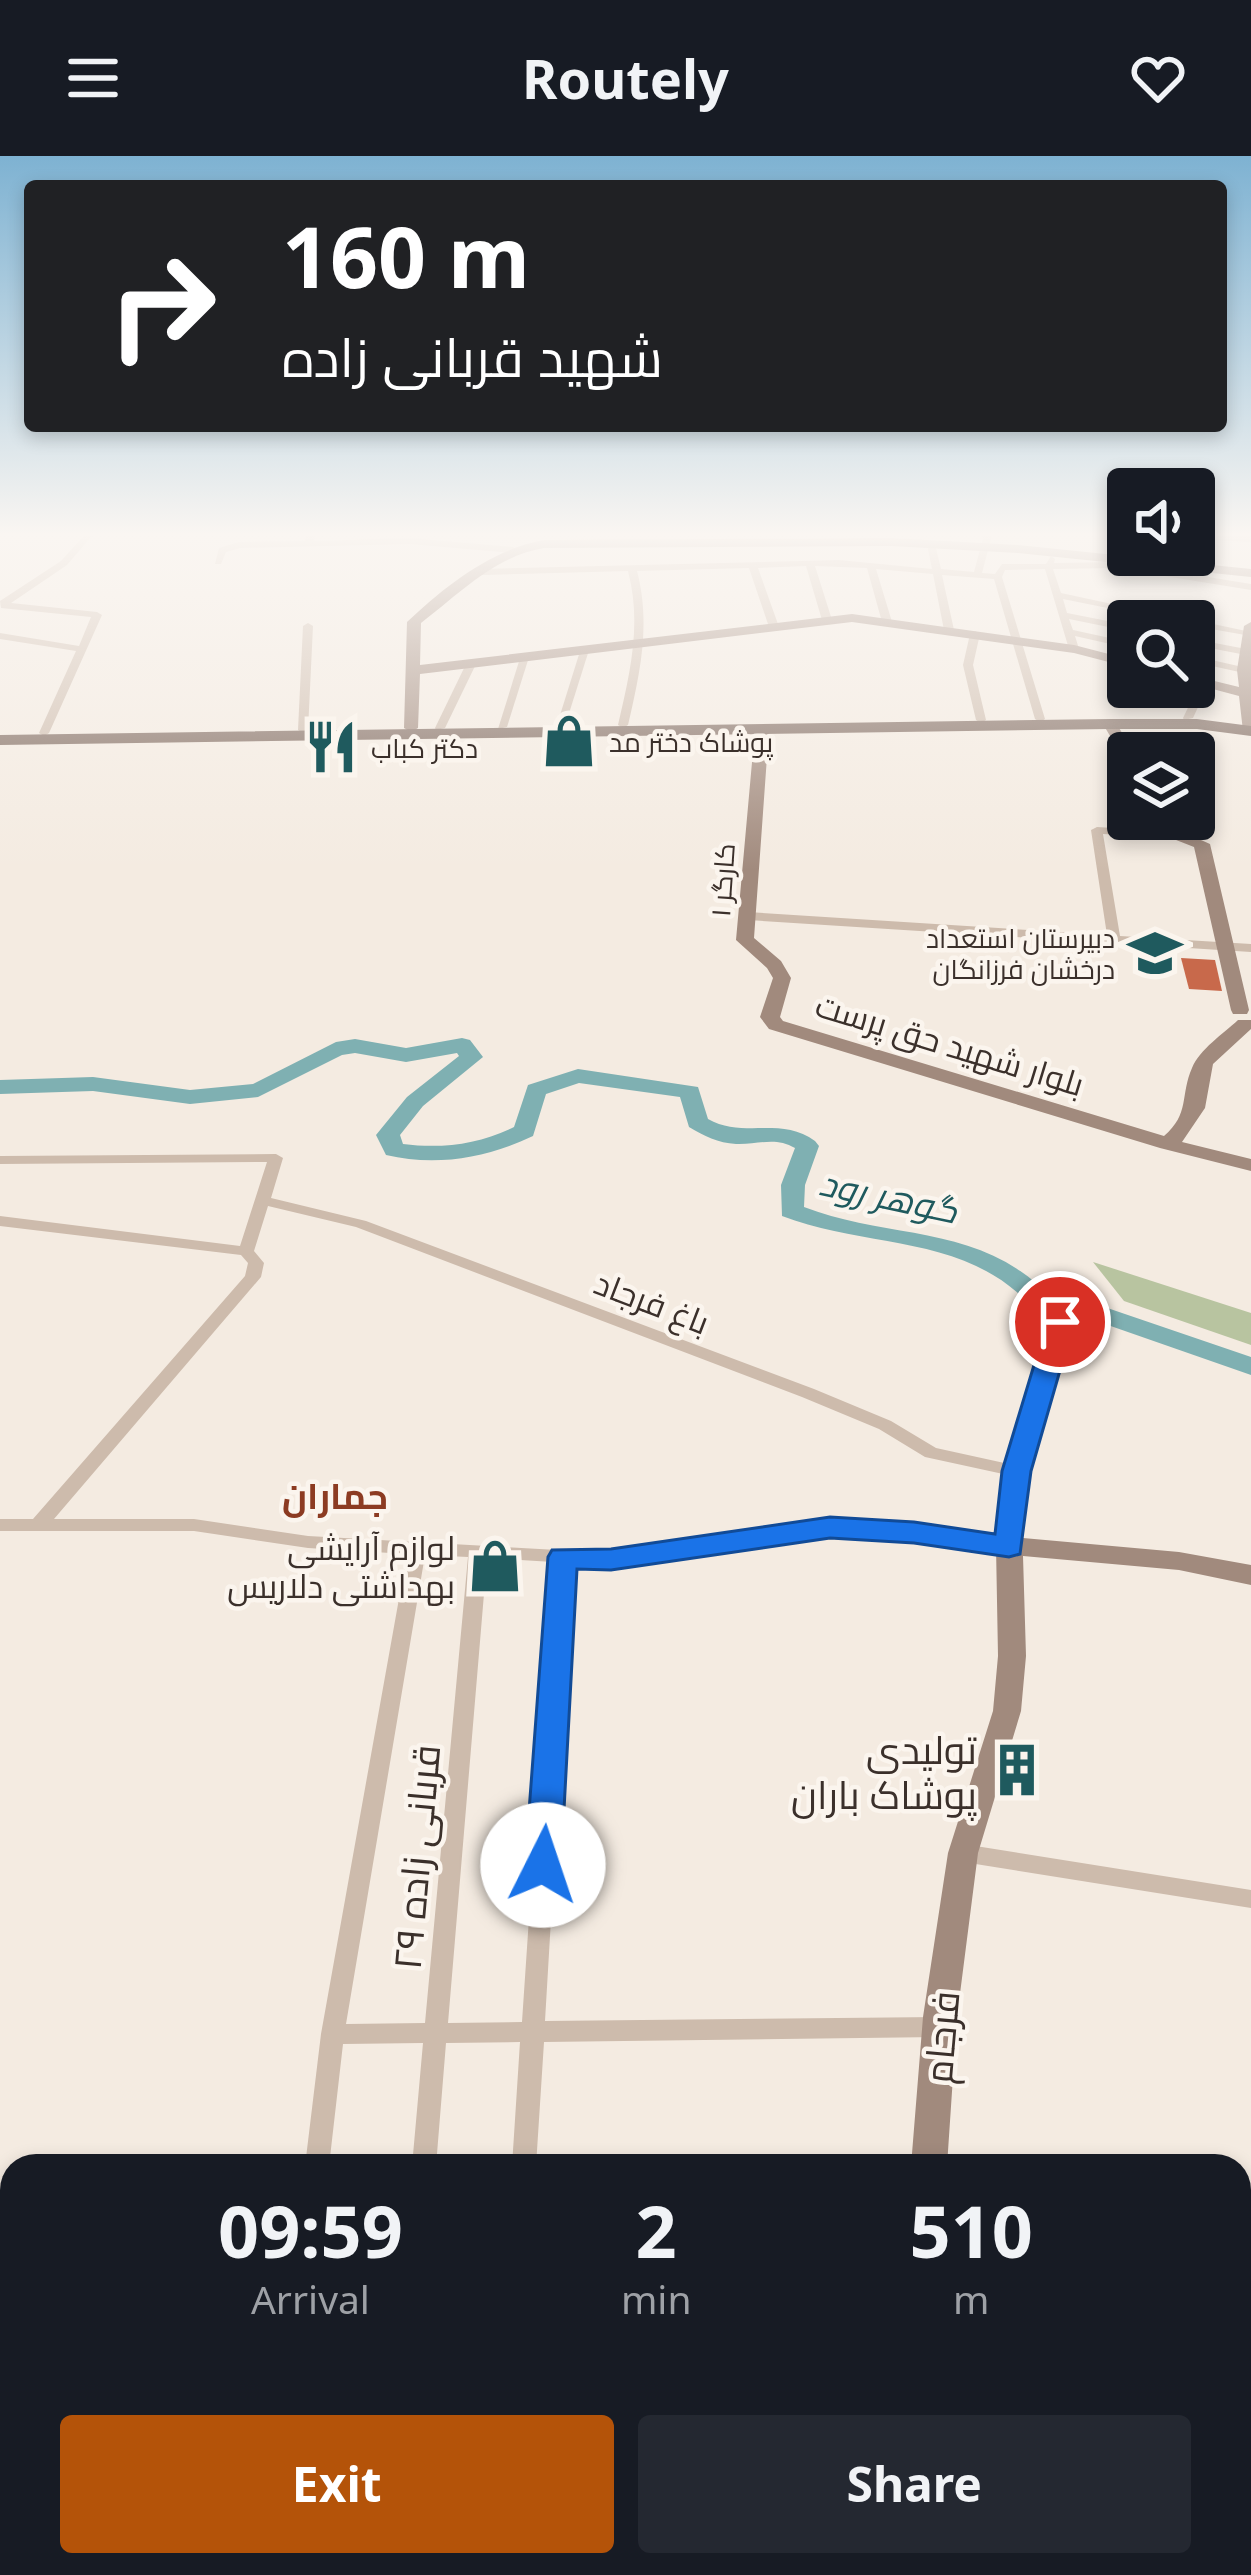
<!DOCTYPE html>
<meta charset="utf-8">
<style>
:root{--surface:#171b24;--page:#242831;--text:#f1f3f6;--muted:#9ea1a6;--accent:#b45309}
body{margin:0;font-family:"Noto Sans",Cairo,sans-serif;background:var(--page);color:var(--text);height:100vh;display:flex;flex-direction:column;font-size:45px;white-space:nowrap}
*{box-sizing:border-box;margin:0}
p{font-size:39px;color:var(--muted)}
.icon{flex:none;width:66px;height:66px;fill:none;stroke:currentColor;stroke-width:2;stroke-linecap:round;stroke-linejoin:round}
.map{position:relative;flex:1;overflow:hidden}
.sheet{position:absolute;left:0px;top:1998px;width:1251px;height:423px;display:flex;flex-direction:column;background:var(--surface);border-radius:36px 36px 0 0;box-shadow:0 6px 18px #0003}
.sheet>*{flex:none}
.hud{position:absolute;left:24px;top:24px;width:1203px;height:252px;border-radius:12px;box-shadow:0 6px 18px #0003;background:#202124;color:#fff;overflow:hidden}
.buttons{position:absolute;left:1107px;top:312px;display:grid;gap:24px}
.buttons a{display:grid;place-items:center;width:108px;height:108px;border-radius:12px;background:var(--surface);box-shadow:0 6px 18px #0003;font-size:60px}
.pin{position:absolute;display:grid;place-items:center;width:102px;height:102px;color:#fff;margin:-51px;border:6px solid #fff;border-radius:50%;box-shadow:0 3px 12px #0007}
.me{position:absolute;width:132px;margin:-66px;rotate:4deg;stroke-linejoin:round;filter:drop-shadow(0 0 9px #0008)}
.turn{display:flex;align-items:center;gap:42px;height:252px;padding:0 60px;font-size:54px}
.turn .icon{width:156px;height:156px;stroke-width:2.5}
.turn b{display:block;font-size:84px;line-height:102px}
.eta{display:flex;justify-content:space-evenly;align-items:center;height:204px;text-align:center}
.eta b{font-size:72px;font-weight:700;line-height:84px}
.primary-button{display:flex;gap:24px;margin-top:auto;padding:24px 60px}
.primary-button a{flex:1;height:138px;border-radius:12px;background:var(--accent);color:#fff;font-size:48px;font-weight:700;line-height:138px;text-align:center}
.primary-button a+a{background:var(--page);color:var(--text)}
header{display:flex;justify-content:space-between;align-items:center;height:156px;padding:0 60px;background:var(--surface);font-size:54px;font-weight:700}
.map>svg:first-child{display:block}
</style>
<header><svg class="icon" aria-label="menu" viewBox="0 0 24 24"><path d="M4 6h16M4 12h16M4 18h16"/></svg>Routely<svg class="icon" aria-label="heart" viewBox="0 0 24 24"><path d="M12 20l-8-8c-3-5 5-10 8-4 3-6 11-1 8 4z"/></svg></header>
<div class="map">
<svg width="1251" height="2419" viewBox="0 0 1251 2419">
<rect width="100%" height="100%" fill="#f4ebe1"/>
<!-- green -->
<polygon fill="#b8c4a0" points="1093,1106 1251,1157 1251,1189 1124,1145"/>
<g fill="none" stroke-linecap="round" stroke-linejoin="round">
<!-- river -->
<path fill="#7fb0b2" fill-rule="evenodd" d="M462,882L470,884L483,901L423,950L400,979L403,988C443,993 479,988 514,971L528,929L578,913L698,931L708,963C743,983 781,960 815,985L819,990L805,1029L804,1051C883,1082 970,1069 1037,1128L1251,1201V1219L1019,1138C953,1079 862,1091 782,1060L781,1029L795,992C775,980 757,989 736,988C718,987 704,980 689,971L680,941L579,927L546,938L533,980C487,1002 436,1011 386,999L376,979L407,941L459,900L457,897L406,906L355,897L342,899L258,941L190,948L93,935L0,938V924L93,921L190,934L253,928L336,886L355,883L406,892Z"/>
</g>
<!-- building -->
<polygon fill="#c8694b" points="1181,802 1215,804 1222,835 1189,833"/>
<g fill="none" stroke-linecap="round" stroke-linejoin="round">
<!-- street -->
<g fill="#cdbbac" fill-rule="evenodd">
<polygon points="88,375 96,375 67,409 11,447 97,456 102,459 49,577 44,580 39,577 76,495 0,483 0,477 79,490 91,461 1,452 0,445 61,405"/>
<polygon points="236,375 315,375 314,385 410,382 513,391 517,394 513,397 410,388 240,392 226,396 221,408 215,408 219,392 239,386 305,385 306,378 238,379 234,377"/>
<path d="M985,375H993L982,417L995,418L1002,408H1046L1051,400L1055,403L1054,407L1115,406L1251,428V434L1115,412L1053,413L1061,437L1191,465H1172L1063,443L1067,457L1128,469V475L1069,463L1073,474L1128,486V492L1075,480L1079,493L1074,496L1069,493L1045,413L1005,414L1002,421L1045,563L1040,566L1035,563L994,423L942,419L954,474L949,477L944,474L933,418L876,413L892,466L887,469L882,466L867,412L815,410L832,464L827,467L822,464L806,410L758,412L779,471L774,474L769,471L749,412L637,415C651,468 640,517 628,569L623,572L618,569C630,517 642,468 628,415L482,419L478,416L482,413L839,404L932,413L927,388L931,385L935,388L941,413L974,416Z"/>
<polygon points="1194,377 1251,380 1251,386 1194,383"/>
<polygon points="1194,464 1251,476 1251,480 1194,470 1194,465 1191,465"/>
<polygon points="308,467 313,470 308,574 303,577 298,574 303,470"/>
<polygon points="975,475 980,478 973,509 986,564 981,567 976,564 963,509 970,478"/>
<polygon points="1194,483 1246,493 1251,496 1246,499 1194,489"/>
<polygon points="581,492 589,494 565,570 556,572"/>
<polygon points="521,499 529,501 507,571 498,573"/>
<polygon points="1194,500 1247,512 1249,514 1244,517 1194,506"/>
<polygon points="471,505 476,508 445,572 436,574 435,572 466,508"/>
<polygon points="1201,525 1209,527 1193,562 1184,564 1183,562"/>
<polygon points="1097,671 1177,676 1183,679 1177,682 1103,678 1120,780 1251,788 1251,796 748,764 742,760 748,756 1107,779 1091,674"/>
<path d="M276,998L283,1002L271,1042L366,1065L814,1233L891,1265L936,1292L1023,1311L1026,1315L1023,1319L1017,1321L925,1301L879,1273L802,1241L356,1071L268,1050L254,1095L264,1107L261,1121L54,1363H194L308,1380L611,1397L830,1366L914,1370L1015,1385L1018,1390L1015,1395L1009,1396L914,1382L830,1378L611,1409L572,1407L545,1865L939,1861L947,1864L950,1871L947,1878L939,1881L544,1886L536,2010H512L520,1886L446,1887L436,2010H412L423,1887L343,1888L329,2010H305L321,1878L407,1398L308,1392L194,1375H0V1363H33L245,1120L248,1107L241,1099L0,1070V1060L240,1090L267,1006L0,1008V1000ZM425,1399L468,1401L425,1867L346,1868ZM487,1402L553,1406L522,1866L448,1867Z"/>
<polygon points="963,1688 1251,1734 1251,1752 963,1706 955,1703 952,1697 955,1691"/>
<rect x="1239" y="2142" width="12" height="26"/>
</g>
<!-- secondary -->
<g fill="#a18a7d" fill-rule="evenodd">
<path d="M891,382L1018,389L1251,413V421L1018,397L891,390L544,392C495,400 459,438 421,467L420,509L852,458L1074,489L1128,503V511L1074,497L852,466L420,518L418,572L411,576L404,572L407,466C445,430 492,393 544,384Z"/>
<polygon points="1251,466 1251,579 1250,579 1243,575 1239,540 1194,528 1194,520 1239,531 1237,514 1244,470"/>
<polygon points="1110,564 1115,565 1134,597 1128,597 1128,604 1123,602 1103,568"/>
<path d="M762,569L769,573L754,782L781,805L791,822L780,861L783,865L1164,980C1190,958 1180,939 1192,912C1200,893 1223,878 1238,864H1251V873L1213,908L1205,952L1182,986L1251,1003V1015L1160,992L769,873L760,861L773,822L767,812L736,784L755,573Z"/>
<polygon points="1159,663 1175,663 1183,676 1210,688 1249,854 1247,858 1233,858 1231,854 1194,691 1171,682"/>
<polygon points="1060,1160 1072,1167 1030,1315 1023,1382 1179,1396 1251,1409 1251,1429 1179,1414 1023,1400 1026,1500 1021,1555 978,1697 957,1861 947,2010 911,2010 923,1861 948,1697 993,1555 998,1500 996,1390 1004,1315 1048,1167"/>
<polygon points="12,2207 12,2268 0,2269 0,2208"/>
<polygon points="944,2409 986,2409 988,2419 946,2419"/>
</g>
<!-- primary -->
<polygon fill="#7d675c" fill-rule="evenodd" points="1110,563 1197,563 1251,570 1251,580 1197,573 1110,573 0,589 0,579"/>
</g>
<!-- sky -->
<linearGradient id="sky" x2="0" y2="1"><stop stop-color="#7eb2d2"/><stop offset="0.53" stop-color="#faf6f2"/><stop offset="1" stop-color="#faf6f2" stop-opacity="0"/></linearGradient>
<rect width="1251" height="714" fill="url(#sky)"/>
<!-- route -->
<polygon fill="#1a73e8" stroke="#114b97" stroke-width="3" points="1060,1158 1074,1166 1031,1315 1020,1398 1009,1401 914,1387 830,1382 611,1414 577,1413 561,1709 556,1719 543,1724 530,1719 525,1709 548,1401 552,1394 611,1393 830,1361 914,1366 995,1378 1002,1315 1047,1166"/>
<!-- icons -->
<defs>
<symbol id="shop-bare" viewBox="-9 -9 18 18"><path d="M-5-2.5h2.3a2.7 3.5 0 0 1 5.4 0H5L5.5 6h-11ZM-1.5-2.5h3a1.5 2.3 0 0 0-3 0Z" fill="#1f5a5e" stroke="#fbf5ee" stroke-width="2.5" paint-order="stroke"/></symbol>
<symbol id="restaurant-bare" viewBox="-9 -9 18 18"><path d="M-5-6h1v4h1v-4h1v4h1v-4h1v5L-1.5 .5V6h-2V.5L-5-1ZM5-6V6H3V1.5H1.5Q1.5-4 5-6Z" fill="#1f5a5e" stroke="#fbf5ee" stroke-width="2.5" paint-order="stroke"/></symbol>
<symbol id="school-bare" viewBox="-9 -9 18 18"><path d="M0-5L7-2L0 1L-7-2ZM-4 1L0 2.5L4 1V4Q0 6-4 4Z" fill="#1f5a5e" stroke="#fbf5ee" stroke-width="2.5" paint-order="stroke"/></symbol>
<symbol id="building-bare" viewBox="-9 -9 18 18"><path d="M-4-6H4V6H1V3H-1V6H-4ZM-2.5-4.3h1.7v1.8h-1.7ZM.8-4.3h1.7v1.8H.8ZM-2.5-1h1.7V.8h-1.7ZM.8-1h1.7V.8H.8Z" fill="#1f5a5e" stroke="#fbf5ee" stroke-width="2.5" paint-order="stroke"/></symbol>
</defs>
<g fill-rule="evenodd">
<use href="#shop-bare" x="531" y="547" width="76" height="76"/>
<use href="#restaurant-bare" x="293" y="553" width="76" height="76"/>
<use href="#school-bare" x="1117" y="759" width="76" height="76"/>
<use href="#shop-bare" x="457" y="1372" width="76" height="76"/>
<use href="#building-bare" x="979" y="1576" width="76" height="76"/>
</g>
<g text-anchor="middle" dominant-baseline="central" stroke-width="9" stroke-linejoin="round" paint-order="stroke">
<!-- far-poi labels -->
<g font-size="27" fill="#3b302b" stroke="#fbf5ee" text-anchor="start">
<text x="609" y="585">پوشاک دختر مد</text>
<text x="371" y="591">دکتر کباب</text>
<text x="1115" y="781" text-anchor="end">دبیرستان استعداد<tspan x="1115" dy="31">درخشان فرزانگان</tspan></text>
</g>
<!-- far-street labels -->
<g font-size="27" fill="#3b302b" stroke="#fbf5ee">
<text transform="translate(722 724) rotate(-86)">کارگر ۱</text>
</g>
<!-- street labels -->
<g font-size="33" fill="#3b302b" stroke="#fbf5ee">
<text transform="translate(950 888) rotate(17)">بلوار شهید حق پرست</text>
<text transform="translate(652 1146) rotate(21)">باغ فرجاد</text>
</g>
<!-- poi labels -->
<g font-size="33" fill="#3b302b" stroke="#fbf5ee" text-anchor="end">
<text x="455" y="1391">لوازم آرایشی<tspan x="455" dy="38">بهداشتی دلاریس</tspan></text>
</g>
<!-- water labels -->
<g font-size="36" font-style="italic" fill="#1f5a5e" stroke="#fbf5ee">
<text transform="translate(889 1040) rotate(12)">گوهر رود</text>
</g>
<!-- neighbourhood labels -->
<g font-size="36" font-weight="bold" fill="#8c3b22" stroke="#fbf5ee">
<text x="335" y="1339">جماران</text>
</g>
<!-- near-poi labels -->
<g font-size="39" fill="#3b302b" stroke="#fbf5ee" text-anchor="end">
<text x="977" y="1592">تولیدی<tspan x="977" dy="45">پوشاک باران</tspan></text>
</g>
<!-- near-street labels -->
<g font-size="39" fill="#3b302b" stroke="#fbf5ee">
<text transform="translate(415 1701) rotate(-85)">قربانی زاده ۲۹</text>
<text transform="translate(940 1881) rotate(-85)">فرجام</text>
</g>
</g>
</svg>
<div class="buttons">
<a><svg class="icon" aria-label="sound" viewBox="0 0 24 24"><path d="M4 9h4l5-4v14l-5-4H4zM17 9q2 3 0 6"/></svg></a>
<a><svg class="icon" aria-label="search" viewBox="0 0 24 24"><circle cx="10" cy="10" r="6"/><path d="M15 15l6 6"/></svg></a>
<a><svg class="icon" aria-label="layers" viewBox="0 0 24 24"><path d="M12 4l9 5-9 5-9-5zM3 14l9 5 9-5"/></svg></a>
</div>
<div class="pin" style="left:1060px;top:1166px;background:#d93025"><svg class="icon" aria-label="arrive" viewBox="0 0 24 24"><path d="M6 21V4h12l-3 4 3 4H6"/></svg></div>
<svg class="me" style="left:543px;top:1709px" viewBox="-20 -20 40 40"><circle r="19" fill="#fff"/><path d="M0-13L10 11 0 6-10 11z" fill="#1a73e8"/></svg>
<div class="hud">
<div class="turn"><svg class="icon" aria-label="right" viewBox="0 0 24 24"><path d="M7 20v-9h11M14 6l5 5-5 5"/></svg><div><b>160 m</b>شهید قربانی زاده</div></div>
</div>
<section class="sheet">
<div class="eta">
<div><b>09:59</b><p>Arrival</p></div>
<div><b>2</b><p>min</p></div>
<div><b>510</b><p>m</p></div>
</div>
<div class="primary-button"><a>Exit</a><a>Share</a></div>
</section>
</div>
